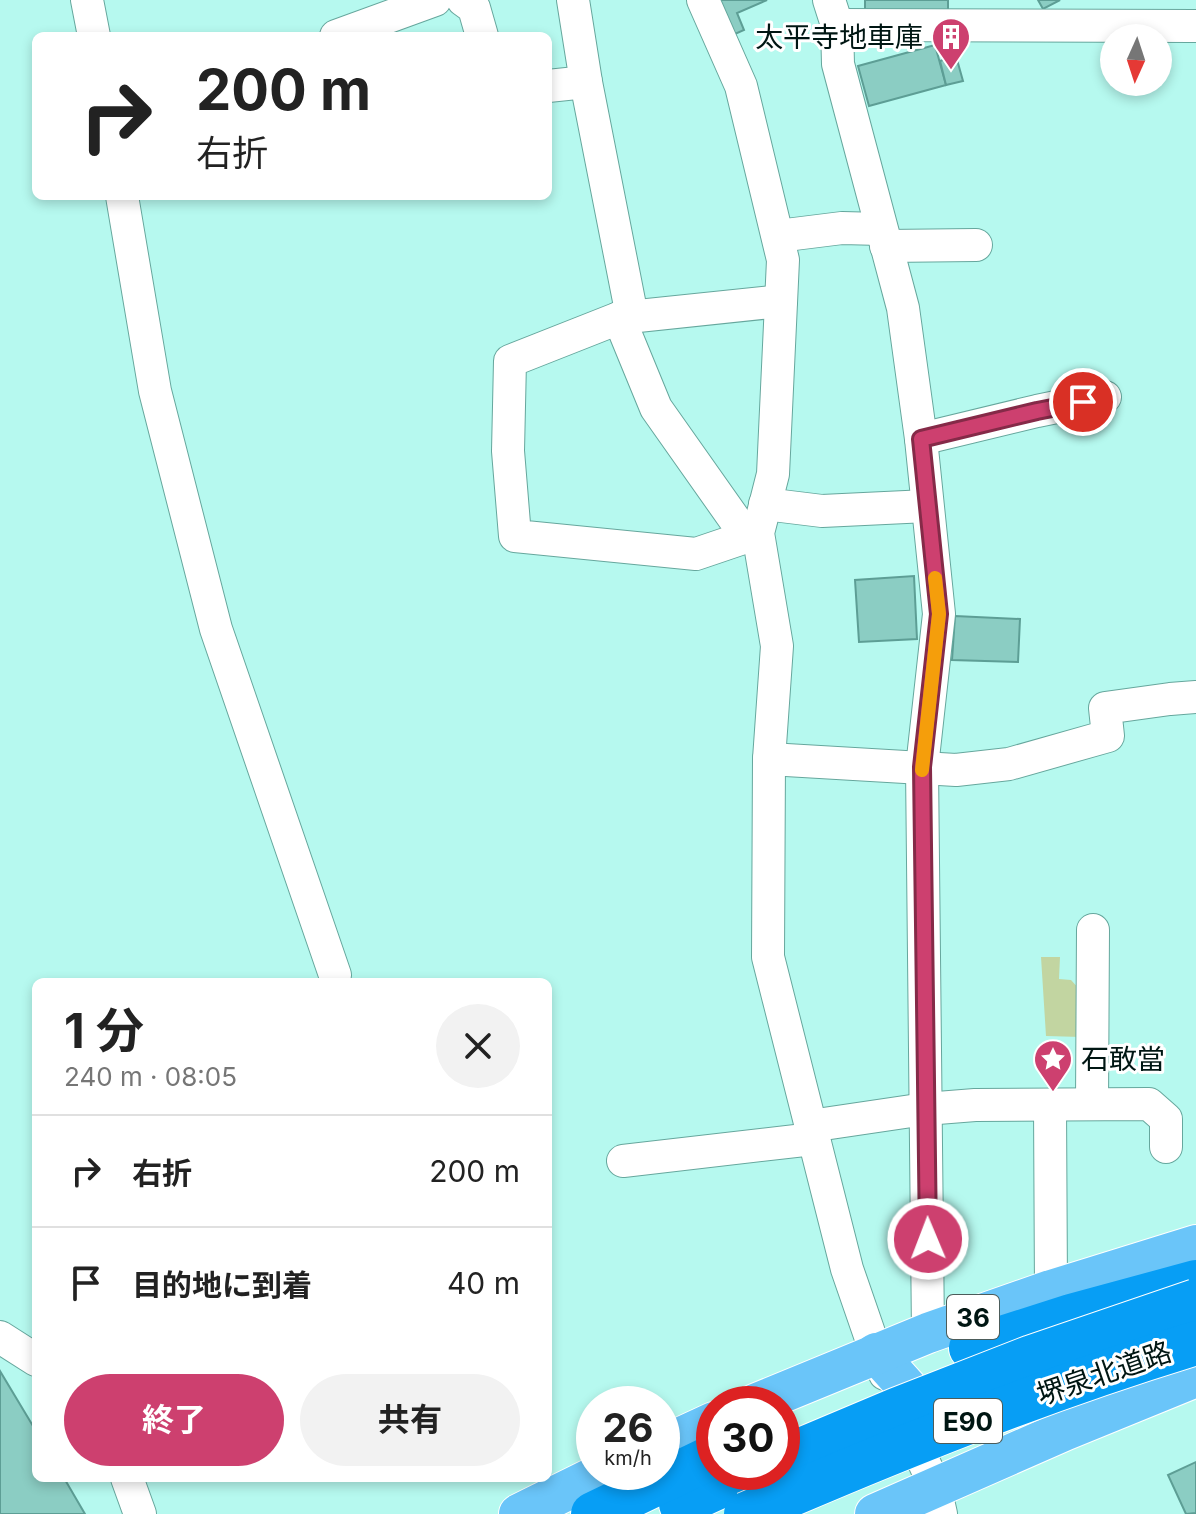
<!DOCTYPE html>
<html lang="ja">
<meta charset="utf-8">
<style>
:root{--surface:#fff;--page:#f2f2f2;--text:#222;--muted:#767676;--line:#e0e0e0;--accent:#cd406f}
body{margin:0;font-family:Inter,"Noto Sans JP",sans-serif;background:var(--page);color:var(--text);height:100vh;display:flex;flex-direction:column;font-size:30px;white-space:nowrap}
*{box-sizing:border-box;margin:0}
p{font-size:26px;color:var(--muted)}
.icon{flex:none;width:44px;height:44px;fill:none;stroke:currentColor;stroke-width:2;stroke-linecap:round;stroke-linejoin:round}
.map{position:relative;flex:1;overflow:hidden}
.panel{position:absolute;left:32px;top:978px;width:520px;height:504px;display:flex;flex-direction:column;background:var(--surface);border-radius:12px;box-shadow:0 4px 12px #0003}
.panel>*{flex:none}
.top-card{position:absolute;left:32px;top:32px;width:520px;height:168px;border-radius:12px;box-shadow:0 4px 12px #0003;background:#fff;color:var(--text);overflow:hidden}
.needle{width:52px;rotate:183deg}
.tools{position:absolute;left:1100px;top:24px;display:grid;gap:16px}
.tools a{display:grid;place-items:center;width:72px;height:72px;border-radius:50%;background:var(--surface);box-shadow:0 4px 12px #0003;font-size:40px}
.speed{position:absolute;left:576px;top:1386px;display:flex;gap:16px;font-size:40px;font-weight:700;text-align:center}
.speed>*{display:grid;place-content:center;width:104px;height:104px;border-radius:50%;background:var(--surface);box-shadow:0 4px 12px #0003;line-height:1}
.speed small{font-size:20px;font-weight:400}
.speed .limit{border:12px solid #d22;background:#fff;color:#111}
.pin{position:absolute;display:grid;place-items:center;width:68px;height:68px;color:#fff;margin:-34px;border:4px solid #fff;border-radius:50%;box-shadow:0 2px 8px #0007}
.me{position:absolute;width:88px;margin:-44px;rotate:359deg;stroke-linejoin:round;filter:drop-shadow(0 0 6px #0008)}
.turn{display:flex;align-items:center;gap:28px;height:168px;padding:0 32px;font-size:36px}
.turn .icon{width:104px;height:104px;stroke-width:2.5}
.turn b{display:block;font-size:56px;line-height:68px}
.round{display:grid;place-items:center;flex:none;width:84px;height:84px;border-radius:42px;background:var(--page)}
.overview{display:flex;align-items:center;justify-content:space-between;height:136px;padding:0 32px}
h1{font-size:48px;font-weight:700;line-height:60px}
.action{display:flex;gap:16px;margin-top:auto;padding:16px 32px}
.action a{flex:1;height:92px;border-radius:48px;background:var(--accent);color:#fff;font-size:32px;font-weight:700;line-height:92px;text-align:center}
.action a+a{background:var(--page);color:var(--text)}
ul{padding:0;list-style:none}
li{display:flex;align-items:center;gap:24px;height:112px;padding:0 32px;border-top:2px solid var(--line)}
li div{flex:1}
li b{display:block;font-size:30px}
li em{font-style:normal}
.map>svg:first-child{display:block}
</style>
<div class="map">
<svg width="1196" height="1514" viewBox="0 0 1196 1514">
<rect width="100%" height="100%" fill="#b6f9ef"/>
<!-- green -->
<polygon fill="#c2d5a1" points="1041,957 1060,957 1059,979 1071,980 1081,991 1081,1037 1046,1036"/>
<!-- building -->
<g fill="#8bcdc3" stroke="#5d9e95" stroke-width="2">
<polygon points="710,0 767,0 737,13 744,30 726,38"/>
<polygon points="865,0 948,0 948,12 865,11"/>
<polygon points="1038,0 1060,0 1043,9"/>
<polygon points="935,45 946,85 869,106 858,66"/>
<polygon points="956,56 963,81 946,85 940,61"/>
<polygon points="914,576 917,639 859,642 855,580"/>
<polygon points="955,616 1020,619 1018,662 952,660"/>
<polygon points="0,1371 36,1431 36,1478 64,1478 85,1514 0,1514"/>
<polygon points="1196,1462 1196,1513 1186,1514 1168,1475"/>
</g>
<g fill="none" stroke-linecap="round" stroke-linejoin="round">
<defs>
<g id="minor">
<polyline points="87,0 94,36"/>
<polyline points="463,0 474,8 482,36"/>
<polyline points="573,0 586,82 632,316"/>
<polyline points="703,0 741,86 783,260 773,474 758,533 777,646 769,759 768,957 847,1269 876,1353 885,1374"/>
<polyline points="829,0 837,25 838,64 903,308 921,439 939,614 922,767 928,1333"/>
<polyline points="837,25 1196,26"/>
<polyline points="336,36 435,0"/>
<polyline points="548,86 586,82"/>
<polyline points="122,196 155,391 216,629 335,975"/>
<polyline points="778,236 842,228 881,229"/>
<polyline points="886,246 976,245"/>
<polyline points="619,318 656,408 747,537"/>
<polyline points="921,439 1037,411 1105,397"/>
<polyline points="765,504 822,511 927,506"/>
<polyline points="758,533 696,554 515,536 508,451 510,361 619,318 781,301"/>
<polyline points="769,759 956,770 1009,764 1108,736 1105,708 1170,699 1196,697"/>
<polyline points="1092,1104 1093,930"/>
<polyline points="1050,1105 1051,1290"/>
<polyline points="810,1126 925,1109 975,1105 1149,1104 1166,1119 1166,1147"/>
<polyline points="623,1161 813,1139"/>
<polyline points="0,1337 36,1360"/>
<polyline points="907,1424 935,1487 941,1514"/>
<polyline points="127,1478 140,1514"/>
</g>
<g id="major">
<polyline points="876,1353 938,1422 942,1422"/>
<polyline points="755,1404 928,1333 1051,1290 1196,1245"/>
<polyline points="662,1446 714,1422"/>
<polyline points="519,1514 604,1472"/>
<polyline points="875,1514 1066,1430 1196,1377"/>
</g>
<g id="highway">
<polyline points="971,1348 1071,1316 1196,1282"/>
<polyline points="681,1504 751,1472"/>
<polyline points="593,1514 714,1456"/>
</g>
</defs>
<!-- minor casing -->
<use href="#minor" stroke="#66a79d" stroke-width="34"/>
<!-- major casing -->
<use href="#major" stroke="#fff" stroke-width="42"/>
<!-- highway casing -->
<use href="#highway" stroke="#fff" stroke-width="46"/>
<!-- minor -->
<use href="#minor" stroke="#fff" stroke-width="32"/>
<!-- major -->
<use href="#major" stroke="#6ac5f9" stroke-width="40"/>
<!-- highway -->
<use href="#highway" stroke="#079ef5" stroke-width="44"/>
<defs>
<g id="highway-bridge">
<polyline points="782,1458 896,1410 1032,1357 1196,1301"/>
<path d="M746,1514C893,1450 1042,1390 1196,1343"/>
</g>
</defs>
<!-- highway-bridge casing -->
<use href="#highway-bridge" stroke="#fff" stroke-width="46" stroke-linecap="butt"/>
<!-- highway-bridge -->
<use href="#highway-bridge" stroke="#079ef5" stroke-width="44"/>
</g>
<g fill="none" stroke-linecap="round" stroke-linejoin="round">
<defs>
<polyline id="route" points="928,1239 922,767 939,614 921,439 1037,411 1083,402"/>
</defs>
<!-- route casing -->
<use href="#route" stroke="#852a48" stroke-width="20"/>
<!-- route -->
<use href="#route" stroke="#cd406f" stroke-width="14"/>
<!-- slow -->
<polyline stroke="#f59e0b" stroke-width="14" points="922,770 939,614 935,578"/>
</g>
<!-- icons -->
<defs>
<symbol id="building-pin" viewBox="-11 -11 22 30"><path d="M0 17L-7.5 6A9.5 9.5 0 1 1 7.5 6Z" fill="#cd406f" stroke="#fff"/><path d="M-4-6H4V6H1V3H-1V6H-4ZM-2.5-4.3h1.7v1.8h-1.7ZM.8-4.3h1.7v1.8H.8ZM-2.5-1h1.7V.8h-1.7ZM.8-1h1.7V.8H.8Z" fill="#fff"/></symbol>
<symbol id="sight-pin" viewBox="-11 -11 22 30"><path d="M0 17L-7.5 6A9.5 9.5 0 1 1 7.5 6Z" fill="#cd406f" stroke="#fff"/><path d="M0-6L1.8-2.2L6-1.7L2.9 1.2L3.7 5.4L0 3.3L-3.7 5.4L-2.9 1.2L-6-1.7L-1.8-2.2Z" fill="#fff"/></symbol>
</defs>
<g fill-rule="evenodd">
<use href="#building-pin" x="929" y="15" width="44" height="60"/>
<use href="#sight-pin" x="1031" y="1037" width="44" height="60"/>
</g>
<g text-anchor="middle" dominant-baseline="central" stroke-width="6" stroke-linejoin="round" paint-order="stroke">
<!-- shield labels -->
<g fill="#fff" stroke="#4c5c5a" stroke-width="2">
<rect x="947" y="1295" width="52" height="44" rx="6"/>
<rect x="934" y="1399" width="68" height="44" rx="6"/>
</g>
<g font-size="26" font-weight="bold" fill="#001613">
<text x="973" y="1317">36</text>
<text x="968" y="1421">E90</text>
</g>
<!-- poi labels -->
<g font-size="28" fill="#001613" stroke="#fff" text-anchor="end">
<text x="923" y="37">太平寺地車庫</text>
<text x="1081" y="1059" text-anchor="start">石敢當</text>
</g>
<!-- street labels -->
<g font-size="28" fill="#001613" stroke="#fff">
<text transform="translate(1104 1373) rotate(-19)">堺泉北道路</text>
</g>
</g>
</svg>
<div class="tools">
<a><svg class="needle" viewBox="-14 -14 28 28"><path d="M0-13l5 13h-10z" fill="#e53935"/><path d="M0 13l5-13h-10z" fill="#767676"/></svg></a>
</div>
<div class="speed"><div>26<small>km/h</small></div><div class="limit">30</div></div>
<div class="pin" style="left:1083px;top:402px;background:#d93025"><svg class="icon" aria-label="arrive" viewBox="0 0 24 24"><path d="M6 21V4h12l-3 4 3 4H6"/></svg></div>
<svg class="me" style="left:928px;top:1239px" viewBox="-20 -20 40 40"><circle r="17" fill="#cd406f" stroke="#fff" stroke-width="3"/><path d="M0-11L8 9 0 5-8 9z" fill="#fff"/></svg>
<div class="top-card">
<div class="turn"><svg class="icon" aria-label="right" viewBox="0 0 24 24"><path d="M7 20v-9h11M14 6l5 5-5 5"/></svg><div><b>200 m</b>右折</div></div>
</div>
<section class="panel">
<div class="overview"><div><h1>1 分</h1><p>240 m · 08:05</p></div><a class="round"><svg class="icon" aria-label="close" viewBox="0 0 24 24"><path d="M6 6l12 12M18 6L6 18"/></svg></a></div>
<ul>
<li><svg class="icon" aria-label="right" viewBox="0 0 24 24"><path d="M7 20v-9h11M14 6l5 5-5 5"/></svg><div><b>右折</b></div><em>200 m</em></li>
<li><svg class="icon" aria-label="arrive" viewBox="0 0 24 24"><path d="M6 21V4h12l-3 4 3 4H6"/></svg><div><b>目的地に到着</b></div><em>40 m</em></li>
</ul>
<div class="action"><a>終了</a><a>共有</a></div>
</section>
</div>
